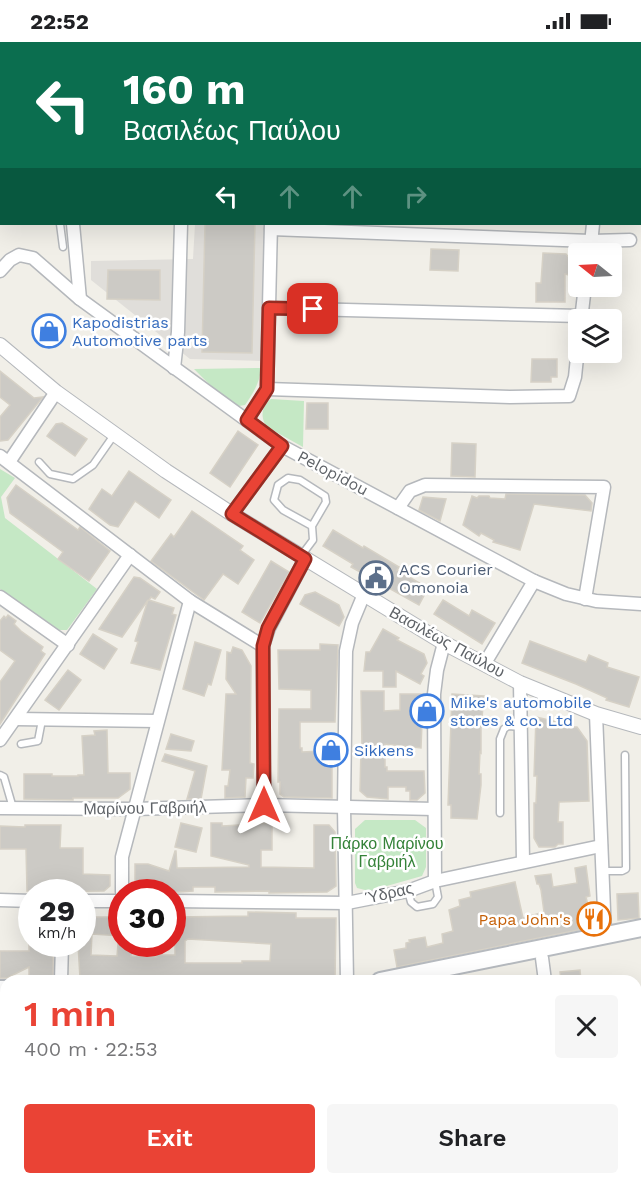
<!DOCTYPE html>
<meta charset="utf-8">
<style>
:root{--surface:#fff;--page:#f6f6f6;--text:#202124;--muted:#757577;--accent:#ea4335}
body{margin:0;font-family:"Work Sans",sans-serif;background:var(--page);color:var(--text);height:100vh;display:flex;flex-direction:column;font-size:22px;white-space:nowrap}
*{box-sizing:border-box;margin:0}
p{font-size:20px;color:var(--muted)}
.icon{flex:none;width:33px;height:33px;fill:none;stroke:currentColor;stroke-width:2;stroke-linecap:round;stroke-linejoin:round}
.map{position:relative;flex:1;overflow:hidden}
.sheet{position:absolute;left:0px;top:933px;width:642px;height:210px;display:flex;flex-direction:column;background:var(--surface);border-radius:18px 18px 0 0;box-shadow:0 6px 24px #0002}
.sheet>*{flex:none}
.hud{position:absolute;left:0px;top:0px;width:642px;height:183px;box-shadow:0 6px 24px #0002;background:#0b6e4f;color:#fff;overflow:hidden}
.needle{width:39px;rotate:288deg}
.tools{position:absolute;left:568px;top:201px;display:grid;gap:12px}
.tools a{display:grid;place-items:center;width:54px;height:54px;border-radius:6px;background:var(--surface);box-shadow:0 6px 24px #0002;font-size:30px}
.speed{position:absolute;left:18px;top:837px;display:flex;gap:12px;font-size:30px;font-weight:700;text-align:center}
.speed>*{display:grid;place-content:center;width:78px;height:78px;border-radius:50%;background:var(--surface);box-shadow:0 6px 24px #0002;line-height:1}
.speed small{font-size:15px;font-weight:400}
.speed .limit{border:9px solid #d22;background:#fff;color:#111}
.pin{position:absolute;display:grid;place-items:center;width:51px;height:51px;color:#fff;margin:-26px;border-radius:12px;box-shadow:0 3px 9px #0006}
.me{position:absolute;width:66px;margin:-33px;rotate:0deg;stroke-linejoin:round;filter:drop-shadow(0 0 4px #0008)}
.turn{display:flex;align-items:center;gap:21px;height:126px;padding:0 24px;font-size:27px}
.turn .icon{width:78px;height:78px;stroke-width:2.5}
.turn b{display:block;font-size:42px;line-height:51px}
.lanes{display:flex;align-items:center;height:57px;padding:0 24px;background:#0003;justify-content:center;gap:30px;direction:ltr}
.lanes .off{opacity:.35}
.round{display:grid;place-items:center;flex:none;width:63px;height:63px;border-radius:6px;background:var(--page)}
.summary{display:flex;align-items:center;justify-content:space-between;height:102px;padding:0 24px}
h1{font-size:36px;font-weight:600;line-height:45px;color:var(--accent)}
.cta{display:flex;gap:12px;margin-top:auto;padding:12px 24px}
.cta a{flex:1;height:69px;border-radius:6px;background:var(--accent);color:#fff;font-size:24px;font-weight:600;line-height:69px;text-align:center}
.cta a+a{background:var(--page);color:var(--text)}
.status{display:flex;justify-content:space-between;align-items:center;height:42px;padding:0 30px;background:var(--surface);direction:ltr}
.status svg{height:16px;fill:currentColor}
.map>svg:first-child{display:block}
</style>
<div class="status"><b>22:52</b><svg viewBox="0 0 49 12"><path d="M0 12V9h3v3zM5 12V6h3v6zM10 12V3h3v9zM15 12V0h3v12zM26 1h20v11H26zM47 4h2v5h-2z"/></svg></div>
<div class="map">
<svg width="641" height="1143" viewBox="0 0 641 1143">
<rect width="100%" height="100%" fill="#f1efe8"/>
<!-- industrial -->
<g fill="#e0deda">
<polygon points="401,0 603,0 386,1"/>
<polygon points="195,182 265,182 261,319 190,317 91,238 91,219 193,217"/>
</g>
<!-- green -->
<g fill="#c5e8c5">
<path d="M261,326C260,340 253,352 245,363L239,364L213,346L194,327Z"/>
<path d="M271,357L304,359L303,405L267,385C260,376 261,364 271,357Z"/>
<polygon points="0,427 15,436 1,455 5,476 97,547 67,588 59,588 0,547"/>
<polygon points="365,778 415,778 426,786 426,825 422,834 369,849 357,846 355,841 355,787"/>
</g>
<!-- building -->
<g fill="#cccac5" stroke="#d6d1c6" stroke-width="1.5" fill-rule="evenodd">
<polygon points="205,182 255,182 252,311 202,310"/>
<polygon points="431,207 459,208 458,229 430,228"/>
<polygon points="543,211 566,212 570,217 569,233 565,232 565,260 536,260 536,241 541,241"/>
<polygon points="108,228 160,228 160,258 107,257"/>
<polygon points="532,317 557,317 557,335 551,335 551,340 531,340"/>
<polygon points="0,329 34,356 43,355 8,398 0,399 0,375 10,363 0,355"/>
<polygon points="307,361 328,361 328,387 306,387"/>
<polygon points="62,381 87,397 75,414 47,394 56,382"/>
<polygon points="238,389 258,403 230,445 210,431"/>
<polygon points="452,401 476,402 475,435 451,434"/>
<polygon points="129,429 171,458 159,476 135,459 118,485 110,483 89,467 102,447 112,454"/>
<polygon points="16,443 78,488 80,485 110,509 89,539 58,517 63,510 10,471 7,456"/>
<polygon points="506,452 585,453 592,461 591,469 534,462 520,508 493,500 494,498 481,491 479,494 463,483 472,454 477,456 479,454 489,454 490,456 505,457"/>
<polygon points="423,455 446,457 440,479 419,468"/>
<polygon points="192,469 243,504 240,508 254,518 238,542 223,532 204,558 151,519 171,492 174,495"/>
<polygon points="333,488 363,506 364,504 399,525 397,528 428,546 419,563 351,525 353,522 323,504"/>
<polygon points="271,519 289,530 260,581 242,570"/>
<polygon points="134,535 140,536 160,550 155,557 151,555 149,558 174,566 172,572 176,573 160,628 131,621 138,600 135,599 148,558 122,595 99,587"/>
<polygon points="315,550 339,563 344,575 339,584 300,562 305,553"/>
<polygon points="443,558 469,574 472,568 495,581 482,602 434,572"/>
<polygon points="8,573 16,579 14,582 21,589 43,605 41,609 45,612 0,682 0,640 15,619 0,608 0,579 4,574 6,576"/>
<polygon points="383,587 399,596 397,598 424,612 427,621 421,632 424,634 420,642 396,629 396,645 383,645 383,629 364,629 366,610 370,610"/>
<polygon points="93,592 117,607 104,627 80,612"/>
<polygon points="530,599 586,620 589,613 608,621 607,625 639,635 629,665 606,658 607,656 576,642 522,621"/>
<polygon points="195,600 221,608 211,643 208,642 204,654 183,647"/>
<polygon points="320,602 338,603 335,680 300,680 300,706 302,706 302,710 321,709 321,704 334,704 334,719 332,719 332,756 284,755 280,752 280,740 278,740 279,667 311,667 311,648 279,647 278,608 320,608"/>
<polygon points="233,605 242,608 251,624 250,721 254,722 253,736 246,736 245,755 225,756 225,744 228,744 230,728 222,728 226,652 236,652 226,637 227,610 231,611"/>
<polygon points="68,628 81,638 59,668 45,658"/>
<polygon points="361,649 384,649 384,669 400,668 400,652 426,652 426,681 422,681 421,706 385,702 385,725 387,725 387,729 424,729 425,751 417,758 410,758 410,749 406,749 406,745 388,745 388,757 367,755 360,749 361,706 362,706"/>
<polygon points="452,652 484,654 481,686 481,711 480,710 479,732 481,732 481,743 477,777 451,776 451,763 448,763"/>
<polygon points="536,675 558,680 558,685 577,685 587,699 589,759 559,760 558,780 563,780 563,802 558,802 555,805 539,805 534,796 534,761 536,761 537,734 534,734"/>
<polygon points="107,688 108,731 130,731 130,747 118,756 73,756 73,758 24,757 24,732 52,732 52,734 78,734 78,733 84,733 82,694 95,693 94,689"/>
<polygon points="171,692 194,699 191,709 166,707"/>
<polygon points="165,712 207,724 201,757 187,757 195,729 162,719"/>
<polygon points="181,781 202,786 196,810 175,805"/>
<polygon points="211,781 222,781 222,784 272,781 272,808 261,808 261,825 314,826 314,783 329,783 335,790 336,844 327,850 269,851 269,849 215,850 215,845 193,845 193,849 178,850 142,850 135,843 135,822 148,822 169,829 175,809 176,809 177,826 249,825 249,823 211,814"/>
<polygon points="25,783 61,783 60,806 83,806 83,832 110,833 110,844 104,849 32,850 32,849 27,849 26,807 0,807 0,784 25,785"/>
<polygon points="586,824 590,854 586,855 593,885 397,925 394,908 406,906 406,901 410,900 409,898 425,895 427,905 443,901 442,892 453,889 449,868 460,864 459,858 471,855 470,850 515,840 523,876 544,870 541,848 539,842 537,842 535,834 551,832 553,845 577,841 575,826"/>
<polygon points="638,851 639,876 618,878 617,852"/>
<path d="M248,870L296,871V876H336L335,939H126L109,937V939H85L80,936L78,902H82V878L85,875H122V894L92,892L91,913L117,914L118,902H132L131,914L157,915V913H175V875L248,874ZM188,897L271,902L270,919H242V921H185V899Z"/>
<polygon points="29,902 53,902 53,937 29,937 29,925 7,936 0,936 0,909 29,909"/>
<polygon points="580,928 581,939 561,939 560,930"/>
</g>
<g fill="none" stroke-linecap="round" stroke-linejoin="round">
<defs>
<g id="service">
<polyline points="0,117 2,117"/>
<polyline points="60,182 63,205"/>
<polyline points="39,420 50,432 73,437 93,423 114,393"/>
<polyline points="301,514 313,498 312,484 326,460 325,454 300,438 288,436 278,443 274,458 283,468 312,484"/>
<polyline points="21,702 38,699 42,678"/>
<polyline points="0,733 4,735 13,766"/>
<polyline points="500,771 500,697 504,687 508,684 521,685"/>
<polyline points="603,829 622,829 626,827 625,713"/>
<polyline points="408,849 411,860 417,865 433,862 438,855 435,839"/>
</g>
<g id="minor">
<polyline points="53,0 53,2"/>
<polyline points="325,2 334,0"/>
<polyline points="612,2 612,0"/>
<polyline points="73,182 80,257"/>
<polyline points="271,187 591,199 630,198"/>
<polyline points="590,212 593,182"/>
<polyline points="0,229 10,218 19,213 33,216 80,257 282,404 534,539 566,552 596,559 641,562"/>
<polyline points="269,266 581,274"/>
<polyline points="581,278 585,244"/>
<polyline points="174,326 178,290 181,182"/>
<polyline points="267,347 510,355 569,354 575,335 579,296"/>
<polyline points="247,378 267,347 271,182"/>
<polyline points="0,414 190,559 263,604"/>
<polyline points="9,420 56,350"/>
<polyline points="398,466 410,449 425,443 604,445 585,557"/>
<polyline points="232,472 282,404"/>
<polyline points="0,555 68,603"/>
<polyline points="485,621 534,539"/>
<polyline points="520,641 523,819"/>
<polyline points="596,672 605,893"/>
<polyline points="16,677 157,679"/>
<polyline points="0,698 130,513"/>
<polyline points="264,763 263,604 269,586 305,517"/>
<polyline points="0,766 135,767 264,763 434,767"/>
<polyline points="435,839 434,652 437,628 444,601"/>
<polyline points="122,850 122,815 190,559"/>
<polyline points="0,858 32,859"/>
<polyline points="82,859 122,859"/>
<polyline points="172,859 347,861 408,849 435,839 601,804"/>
<polyline points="542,916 545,939"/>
<polyline points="61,939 62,902"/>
<polyline points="347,939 344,766 346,609 352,581 364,552"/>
<polyline points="636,993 641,992"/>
<polyline points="0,1063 6,1063"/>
<polyline points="53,1137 53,1143"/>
<polyline points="331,1137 332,1143"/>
<polyline points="424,1137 425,1143"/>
<polyline points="541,1137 542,1143"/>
<polyline points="635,1137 636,1143"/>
<polyline points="82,1143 272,1137"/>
</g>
<polyline id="tertiary" points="0,303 56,350 166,429 232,472 444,601 520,641 596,672 641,685"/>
<g id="secondary">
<polyline points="380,939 641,886"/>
<polyline points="0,947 6,947"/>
</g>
</defs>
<!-- service casing -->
<use href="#service" stroke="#b5b8bc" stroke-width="9"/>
<!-- minor casing -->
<use href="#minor" stroke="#b5b8bc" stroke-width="15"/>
<!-- tertiary casing -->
<use href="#tertiary" stroke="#b5b8bc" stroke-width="16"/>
<!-- secondary casing -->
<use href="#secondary" stroke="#b6babf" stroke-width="20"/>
<!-- service -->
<use href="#service" stroke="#fff" stroke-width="6"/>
<!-- minor -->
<use href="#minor" stroke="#fff" stroke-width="12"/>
<!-- tertiary -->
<use href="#tertiary" stroke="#fff" stroke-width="14"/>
<!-- secondary -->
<use href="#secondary" stroke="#fff" stroke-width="16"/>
</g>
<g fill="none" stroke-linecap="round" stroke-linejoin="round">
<defs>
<polyline id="route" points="264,763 263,604 268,586 305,517 232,472 282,404 247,378 267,347 269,266 313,267"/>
</defs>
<!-- route casing -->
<use href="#route" stroke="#982c22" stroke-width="15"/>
<!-- route -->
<use href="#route" stroke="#ea4335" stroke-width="10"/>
</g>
<!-- icons -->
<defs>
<symbol id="shop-ring" viewBox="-11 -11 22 22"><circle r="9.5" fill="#fff" stroke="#3f7fe0" stroke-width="1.5"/><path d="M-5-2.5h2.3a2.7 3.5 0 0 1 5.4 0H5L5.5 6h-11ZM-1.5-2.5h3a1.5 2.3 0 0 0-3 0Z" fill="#3f7fe0"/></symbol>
<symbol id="civic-ring" viewBox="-11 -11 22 22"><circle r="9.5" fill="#fff" stroke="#5c6f8a" stroke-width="1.5"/><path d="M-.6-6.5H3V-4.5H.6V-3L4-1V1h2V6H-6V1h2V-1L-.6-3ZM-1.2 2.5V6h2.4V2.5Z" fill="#5c6f8a"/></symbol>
<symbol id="restaurant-ring" viewBox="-11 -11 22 22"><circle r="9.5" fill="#fff" stroke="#e8710a" stroke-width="1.5"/><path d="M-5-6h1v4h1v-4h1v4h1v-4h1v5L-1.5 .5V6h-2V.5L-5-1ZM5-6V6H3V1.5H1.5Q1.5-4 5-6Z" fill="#e8710a"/></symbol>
</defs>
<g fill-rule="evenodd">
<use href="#shop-ring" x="30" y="270" width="38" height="38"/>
<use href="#civic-ring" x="357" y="517" width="38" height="38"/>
<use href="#shop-ring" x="408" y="650" width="38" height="38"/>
<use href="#shop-ring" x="312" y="689" width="38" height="38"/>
<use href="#restaurant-ring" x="575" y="858" width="38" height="38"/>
</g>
<g text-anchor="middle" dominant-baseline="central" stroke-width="5" stroke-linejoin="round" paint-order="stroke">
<!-- shop labels -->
<g font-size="16" fill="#366cbe" stroke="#fff" text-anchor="start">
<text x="72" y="280">Kapodistrias<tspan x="72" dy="18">Automotive parts</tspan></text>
<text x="450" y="660">Mike's automobile<tspan x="450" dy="18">stores &amp; co. Ltd</tspan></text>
<text x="354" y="708">Sikkens</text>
</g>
<!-- street labels -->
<g font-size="16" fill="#5f6368" stroke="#fff">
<text transform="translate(333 431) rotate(28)">Pelopidou</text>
<text transform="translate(447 600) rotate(29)">Βασιλέως Παύλου</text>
<text transform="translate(145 766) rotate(-1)">Μαρίνου Γαβριήλ</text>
<text transform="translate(389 851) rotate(-13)">Ύδρας</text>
</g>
<!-- service labels -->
<g font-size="16" fill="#4e5e75" stroke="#fff" text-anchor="start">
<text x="399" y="527">ACS Courier<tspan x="399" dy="18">Omonoia</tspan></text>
</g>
<!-- park labels -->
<g font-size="16" fill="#348238" stroke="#fff">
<text x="387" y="801">Πάρκο Μαρίνου<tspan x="387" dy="18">Γαβριήλ</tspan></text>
</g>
<!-- food labels -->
<g font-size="16" fill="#c56008" stroke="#fff" text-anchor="end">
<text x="571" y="877">Papa John's</text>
</g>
</g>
</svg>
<div class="tools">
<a><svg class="needle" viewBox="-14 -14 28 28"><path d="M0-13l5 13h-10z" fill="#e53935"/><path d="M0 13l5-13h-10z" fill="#757577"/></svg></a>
<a><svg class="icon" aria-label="layers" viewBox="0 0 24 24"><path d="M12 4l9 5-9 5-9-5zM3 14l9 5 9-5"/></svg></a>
</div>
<div class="speed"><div>29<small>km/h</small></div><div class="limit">30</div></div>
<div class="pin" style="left:313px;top:267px;background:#d93025"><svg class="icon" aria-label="arrive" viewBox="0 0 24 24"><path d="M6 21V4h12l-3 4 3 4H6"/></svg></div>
<svg class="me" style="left:264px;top:763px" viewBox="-20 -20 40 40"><path d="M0-17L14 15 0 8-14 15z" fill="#ea4335" stroke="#fff" stroke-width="4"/></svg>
<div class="hud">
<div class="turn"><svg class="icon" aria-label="left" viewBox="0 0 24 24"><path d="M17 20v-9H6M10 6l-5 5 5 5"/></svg><div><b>160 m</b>Βασιλέως Παύλου</div></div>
<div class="lanes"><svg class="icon" aria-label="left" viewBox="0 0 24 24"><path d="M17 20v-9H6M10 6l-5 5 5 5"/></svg><svg class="icon off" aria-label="ahead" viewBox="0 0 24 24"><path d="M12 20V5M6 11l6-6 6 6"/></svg><svg class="icon off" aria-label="ahead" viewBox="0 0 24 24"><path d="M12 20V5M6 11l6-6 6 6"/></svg><svg class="icon off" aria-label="right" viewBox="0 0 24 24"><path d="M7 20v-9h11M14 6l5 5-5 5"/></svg></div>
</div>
<section class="sheet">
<div class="summary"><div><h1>1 min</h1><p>400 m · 22:53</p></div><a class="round"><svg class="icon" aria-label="close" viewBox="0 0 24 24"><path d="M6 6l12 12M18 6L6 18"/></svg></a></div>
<div class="cta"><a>Exit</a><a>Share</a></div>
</section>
</div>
